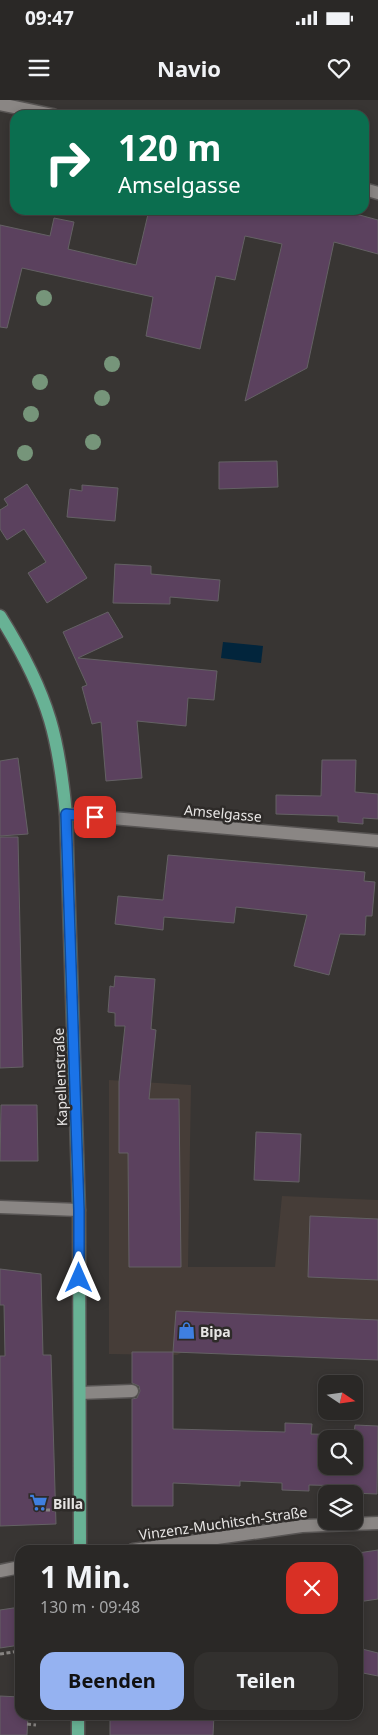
<!DOCTYPE html>
<html lang="de">
<meta charset="utf-8">
<style>
:root{--surface:#2a2826;--page:#32302e;--text:#f1f3f6;--muted:#a5a6a7;--line:#464443;--accent:#95b2f1}
body{margin:0;font-family:"Noto Sans",sans-serif;background:var(--page);color:var(--text);height:100vh;display:flex;flex-direction:column;font-size:19px;white-space:nowrap}
*{box-sizing:border-box;margin:0}
p{font-size:16px;color:var(--muted)}
.icon{flex:none;width:28px;height:28px;fill:none;stroke:currentColor;stroke-width:2;stroke-linecap:round;stroke-linejoin:round}
.map{position:relative;flex:1;overflow:hidden}
.sheet{position:absolute;left:15px;top:1445px;width:348px;height:175px;display:flex;flex-direction:column;background:var(--surface);border-radius:15px;box-shadow:0 2px 8px #0003,0 0 0 1px var(--line)}
.sheet>*{flex:none}
.banner{position:absolute;left:10px;top:10px;width:359px;height:105px;border-radius:15px;box-shadow:0 2px 8px #0003,0 0 0 1px var(--line);background:#0b6e4f;color:#fff;overflow:hidden}
.needle{width:32px;rotate:103deg}
.fabs{position:absolute;left:318px;top:1275px;display:grid;gap:10px}
.fabs a{display:grid;place-items:center;width:45px;height:45px;border-radius:10px;background:var(--surface);box-shadow:0 2px 8px #0003,0 0 0 1px var(--line);font-size:25px}
.pin{position:absolute;display:grid;place-items:center;width:42px;height:42px;color:#fff;margin:-21px;border-radius:10px;box-shadow:0 2px 8px #0006}
.me{position:absolute;width:55px;margin:-28px;rotate:0deg;stroke-linejoin:round;filter:drop-shadow(0 0 4px #0008)}
.turn{display:flex;align-items:center;gap:18px;height:105px;padding:0 25px;font-size:22px}
.turn .icon{width:65px;height:65px;stroke-width:2.5}
.turn b{display:block;font-size:35px;line-height:42px}
.round{display:grid;place-items:center;flex:none;width:52px;height:52px;border-radius:15px;background:var(--page)}
.head{display:flex;align-items:center;justify-content:space-between;height:85px;padding:0 25px}
h1{font-size:30px;font-weight:700;line-height:38px}
.cta{display:flex;gap:10px;margin-top:auto;padding:10px 25px}
.cta a{flex:1;height:58px;border-radius:15px;background:var(--accent);color:#111;font-size:20px;font-weight:700;line-height:58px;text-align:center}
.cta a+a{background:var(--page);color:var(--text)}
.status{display:flex;justify-content:space-between;align-items:center;height:35px;padding:0 25px;background:var(--surface);direction:ltr}
.status svg{height:14px;fill:currentColor}
header{display:flex;justify-content:space-between;align-items:center;height:65px;padding:0 25px;background:var(--surface);font-size:22px;font-weight:700}
.map>svg:first-child{display:block}
</style>
<div class="status"><b>09:47</b><svg viewBox="0 0 49 12"><path d="M0 12V9h3v3zM5 12V6h3v6zM10 12V3h3v9zM15 12V0h3v12zM26 1h20v11H26zM47 4h2v5h-2z"/></svg></div>
<header><svg class="icon" aria-label="menu" viewBox="0 0 24 24"><path d="M4 6h16M4 12h16M4 18h16"/></svg>Navio<svg class="icon" aria-label="heart" viewBox="0 0 24 24"><path d="M12 20l-8-8c-3-5 5-10 8-4 3-6 11-1 8 4z"/></svg></header>
<div class="map">
<svg width="378" height="1635" viewBox="0 0 378 1635">
<rect width="100%" height="100%" fill="#383533"/>
<!-- built -->
<polygon fill="#463d38" points="109,980 191,985 188,1167 275,1167 282,1096 378,1100 378,1260 183,1252 177,1255 109,1254"/>
<!-- water -->
<polygon fill="#02253c" points="223,542 263,546 261,563 221,558"/>
<!-- building -->
<g fill="#5b415e" stroke="#646164" fill-rule="evenodd">
<polygon points="149,110 341,110 378,120 378,154 334,142 307,268 245,301 282,144 245,136 235,180 216,176 200,249 146,236 153,197 22,168 7,228 0,227 0,125 50,136 54,118 74,122 68,149 136,165"/>
<polygon points="277,361 278,387 219,389 219,362"/>
<polygon points="27,384 87,478 47,503 28,473 46,462 24,429 7,440 0,429 0,410 8,405 4,399"/>
<polygon points="82,385 118,388 115,421 67,417 70,389 82,391"/>
<polygon points="115,464 151,466 151,474 220,480 218,501 170,497 170,504 113,503"/>
<polygon points="108,512 123,537 78,558 217,571 214,600 188,598 186,626 137,621 142,678 106,681 101,622 92,624 82,587 87,585 63,532"/>
<polygon points="18,658 28,734 0,736 0,661"/>
<polygon points="322,660 356,660 355,692 378,694 378,719 363,718 363,724 338,722 338,716 276,714 276,695 321,696"/>
<polygon points="0,737 18,737 23,967 0,968"/>
<polygon points="168,755 365,772 364,781 375,782 372,816 366,816 365,835 340,834 329,875 294,866 307,815 236,807 234,823 164,817 163,830 115,824 118,796 163,800"/>
<polygon points="115,876 155,879 151,929 156,930 149,999 179,999 181,1167 129,1167 128,1053 119,1053 119,982 125,926 115,926 115,913 108,912 110,886 114,887"/>
<polygon points="1,1005 37,1005 38,1061 0,1061"/>
<polygon points="256,1032 301,1034 299,1082 254,1080"/>
<polygon points="310,1116 378,1119 378,1180 308,1177"/>
<polygon points="0,1169 41,1174 43,1255 51,1255 56,1424 0,1426 0,1256 5,1256 4,1205 0,1205"/>
<path d="M176,1211L378,1220V1260L173,1252V1329L285,1332V1323L312,1324L311,1334L354,1335L355,1325L378,1326L377,1394L351,1393V1386L309,1385V1391L282,1390V1383L240,1381V1386L173,1383V1406H132V1299L137,1298L140,1291L139,1286L132,1283V1252H173ZM326,1339H354V1366H326Z"/>
<polygon points="378,1450 378,1499 358,1502 358,1453"/>
<polygon points="20,1507 20,1545 0,1548 0,1510"/>
<polygon points="358,1548 378,1553 378,1576 358,1572"/>
<polygon points="0,1596 20,1597 20,1615 28,1615 27,1635 0,1635"/>
<polygon points="110,1615 214,1615 213,1635 110,1635"/>
</g>
<g fill="none" stroke-linecap="round" stroke-linejoin="round">
<defs>
<g id="minor">
<polyline points="0,4 53,15"/>
<polyline points="364,89 378,93"/>
<polyline points="66,714 378,741"/>
<polyline points="0,1107 79,1110"/>
<polyline points="80,1293 132,1291"/>
<polyline points="133,1450 302,1426 378,1423"/>
<polyline points="0,1471 20,1467"/>
</g>
<g id="major">
<path d="M0,516C20,548 39,583 50,620C59,650 63,683 66,714L79,1110L80,1450"/>
<polyline points="78,1635 78,1615"/>
</g>
</defs>
<!-- minor casing -->
<use href="#minor" stroke="#575453" stroke-width="15"/>
<!-- major casing -->
<use href="#major" stroke="#575453" stroke-width="15"/>
<!-- path -->
<g stroke="#878482" stroke-width="3" stroke-dasharray="4 2.5" stroke-linecap="butt">
<polyline points="46,1410 55,1410"/>
<polyline points="0,1554 20,1551"/>
<polyline points="27,1624 36,1625"/>
</g>
<!-- minor -->
<use href="#minor" stroke="#8a8684" stroke-width="12"/>
<!-- major -->
<use href="#major" stroke="#68b295" stroke-width="12"/>
</g>
<!-- trees -->
<g fill="#76957a">
<circle cx="44" cy="198" r="8"/>
<circle cx="112" cy="264" r="8"/>
<circle cx="40" cy="282" r="8"/>
<circle cx="102" cy="298" r="8"/>
<circle cx="31" cy="314" r="8"/>
<circle cx="93" cy="342" r="8"/>
<circle cx="25" cy="353" r="8"/>
</g>
<g fill="none" stroke-linecap="round" stroke-linejoin="round">
<defs>
<polyline id="route" points="79,1178 79,1110 66,714 95,717"/>
</defs>
<!-- route casing -->
<use href="#route" stroke="#114b97" stroke-width="12"/>
<!-- route -->
<use href="#route" stroke="#1a73e8" stroke-width="9"/>
</g>
<!-- icons -->
<defs>
<symbol id="shop-bare" viewBox="-9 -9 18 18"><path d="M-5-2.5h2.3a2.7 3.5 0 0 1 5.4 0H5L5.5 6h-11ZM-1.5-2.5h3a1.5 2.3 0 0 0-3 0Z" fill="#3f7fe0" stroke="#2e2b29" stroke-width="2.5" paint-order="stroke"/></symbol>
<symbol id="supermarket-bare" viewBox="-9 -9 18 18"><path d="M-6-5.5h2.5l.6 2H6L4.5 2H-2.5L-4.4-4H-6ZM-1.5 3.2a1.3 1.3 0 1 0 .1 0ZM3 3.2a1.3 1.3 0 1 0 .1 0Z" fill="#3f7fe0" stroke="#2e2b29" stroke-width="2.5" paint-order="stroke"/></symbol>
</defs>
<g fill-rule="evenodd">
<use href="#shop-bare" x="174" y="1218" width="25" height="25"/>
<use href="#supermarket-bare" x="26" y="1390" width="25" height="25"/>
</g>
<g text-anchor="middle" dominant-baseline="central" stroke-width="5" stroke-linejoin="round" paint-order="stroke">
<!-- street labels -->
<g font-size="14" fill="#e7e5e4" stroke="#2e2b29">
<text transform="translate(223 713) rotate(5)">Amselgasse</text>
<text transform="translate(60 977) rotate(-92)">Kapellenstraße</text>
<text transform="translate(223 1423) rotate(-8)">Vinzenz-Muchitsch-Straße</text>
</g>
<!-- poi labels -->
<g font-size="14" font-weight="bold" fill="#e7e5e4" stroke="#2e2b29" text-anchor="start">
<text x="200" y="1231">Bipa</text>
<text x="53" y="1403">Billa</text>
</g>
</g>
</svg>
<div class="fabs">
<a><svg class="needle" viewBox="-14 -14 28 28"><path d="M0-13l5 13h-10z" fill="#e53935"/><path d="M0 13l5-13h-10z" fill="#a5a6a7"/></svg></a>
<a><svg class="icon" aria-label="search" viewBox="0 0 24 24"><circle cx="10" cy="10" r="6"/><path d="M15 15l6 6"/></svg></a>
<a><svg class="icon" aria-label="layers" viewBox="0 0 24 24"><path d="M12 4l9 5-9 5-9-5zM3 14l9 5 9-5"/></svg></a>
</div>
<div class="pin" style="left:95px;top:717px;background:#d93025"><svg class="icon" aria-label="arrive" viewBox="0 0 24 24"><path d="M6 21V4h12l-3 4 3 4H6"/></svg></div>
<svg class="me" style="left:79px;top:1178px" viewBox="-20 -20 40 40"><path d="M0-17L14 15 0 8-14 15z" fill="#1a73e8" stroke="#fff" stroke-width="4"/></svg>
<div class="banner">
<div class="turn"><svg class="icon" aria-label="right" viewBox="0 0 24 24"><path d="M7 20v-9h11M14 6l5 5-5 5"/></svg><div><b>120 m</b>Amselgasse</div></div>
</div>
<section class="sheet">
<div class="head"><div><h1>1 Min.</h1><p>130 m · 09:48</p></div><a class="round" style="background:#d93025;color:#fff"><svg class="icon" aria-label="close" viewBox="0 0 24 24"><path d="M6 6l12 12M18 6L6 18"/></svg></a></div>
<div class="cta"><a>Beenden</a><a>Teilen</a></div>
</section>
</div>
